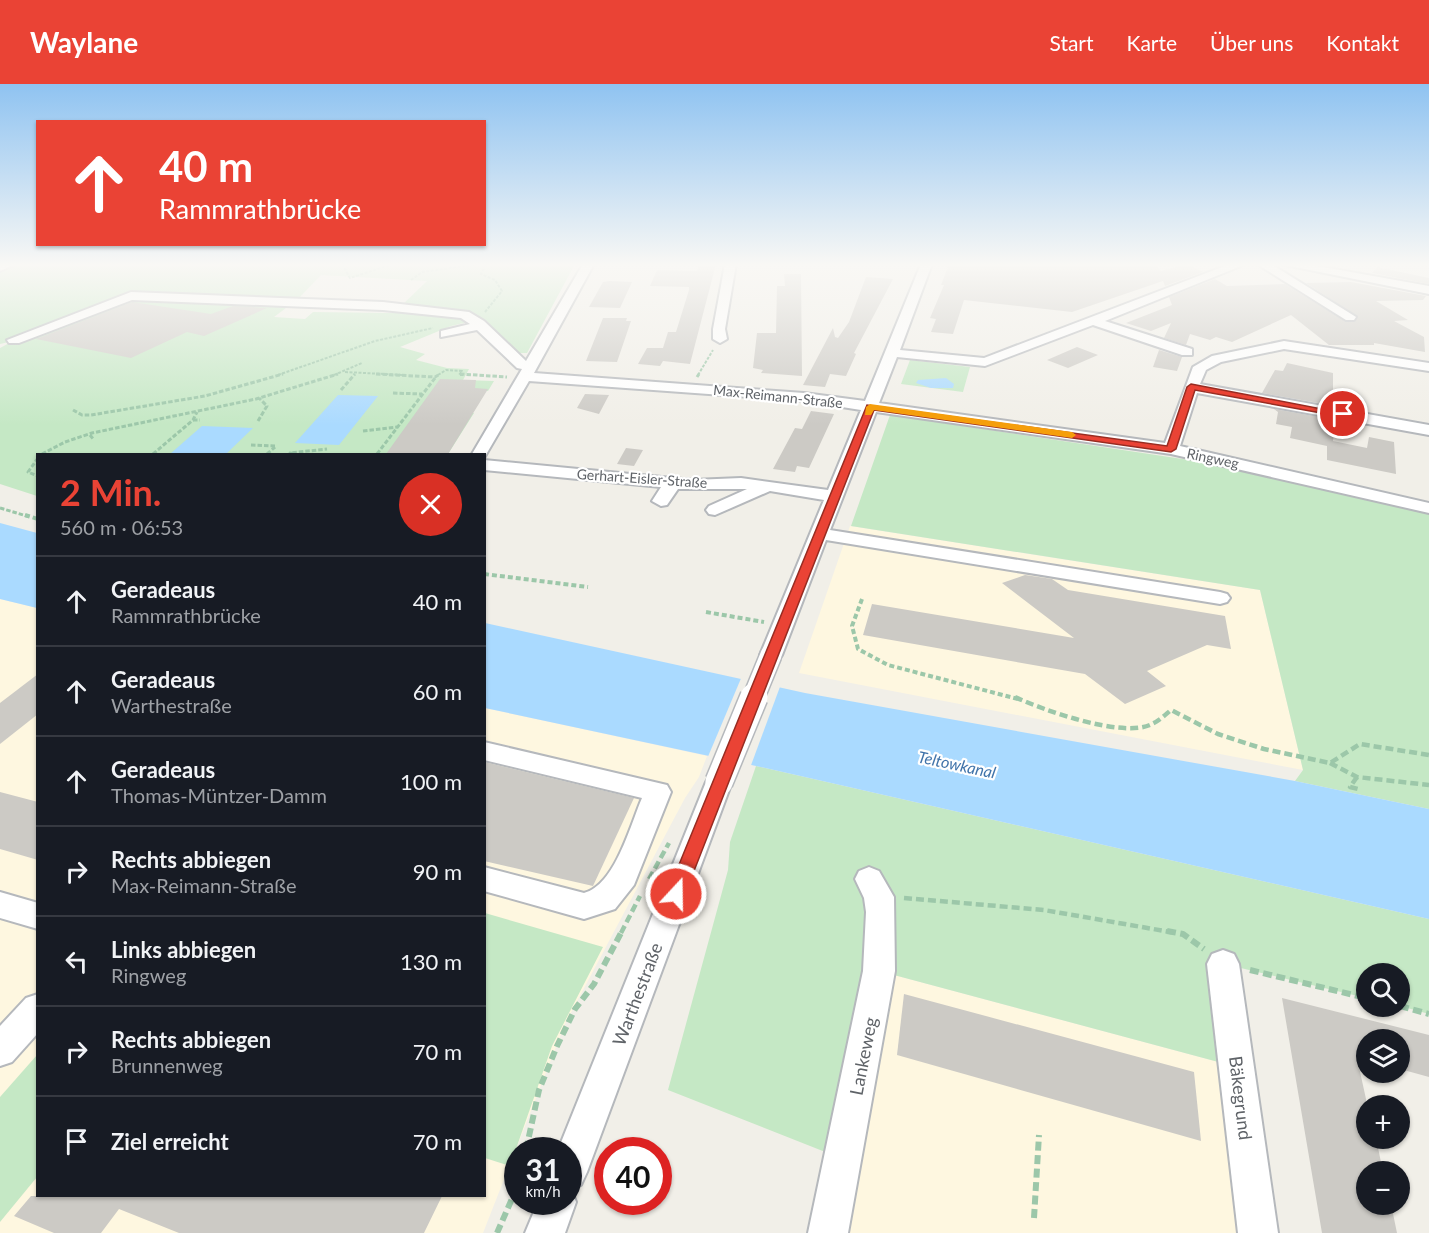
<!DOCTYPE html>
<html lang="de">
<meta charset="utf-8">
<style>
:root{--surface:#171b24;--page:#242831;--text:#f1f3f6;--muted:#9ea1a6;--line:#363941;--accent:#ea4335}
body{margin:0;font-family:Lato,sans-serif;background:var(--page);color:var(--text);height:100vh;display:flex;flex-direction:column;font-size:22px;white-space:nowrap}
*{box-sizing:border-box;margin:0}
p{font-size:20px;color:var(--muted)}
.icon{flex:none;width:33px;height:33px;fill:none;stroke:currentColor;stroke-width:2;stroke-linecap:round;stroke-linejoin:round}
.map{position:relative;flex:1;overflow:hidden}
.drawer{position:absolute;left:36px;top:369px;width:450px;height:744px;display:flex;flex-direction:column;background:var(--surface);border-radius:0px;box-shadow:0 2px 4px #0004}
.drawer>*{flex:none}
.hud{position:absolute;left:36px;top:36px;width:450px;height:126px;border-radius:0px;box-shadow:0 2px 4px #0004;background:#ea4335;color:#fff;overflow:hidden}
.tools{position:absolute;left:1356px;top:879px;display:grid;gap:12px}
.tools a{display:grid;place-items:center;width:54px;height:54px;border-radius:50%;background:var(--surface);box-shadow:0 2px 4px #0004;font-size:30px}
.speed{position:absolute;left:504px;top:1053px;display:flex;gap:12px;font-size:30px;font-weight:700;text-align:center}
.speed>*{display:grid;place-content:center;width:78px;height:78px;border-radius:50%;background:var(--surface);box-shadow:0 2px 4px #0004;line-height:1}
.speed small{font-size:15px;font-weight:400}
.speed .limit{border:9px solid #d22;background:#fff;color:#111}
.pin{position:absolute;display:grid;place-items:center;width:51px;height:51px;color:#fff;margin:-26px;border:3px solid #fff;border-radius:50%;box-shadow:0 2px 6px #0007}
.me{position:absolute;width:66px;margin:-33px;rotate:21deg;stroke-linejoin:round;filter:drop-shadow(0 0 4px #0008)}
.turn{display:flex;align-items:center;gap:21px;height:126px;padding:0 24px;font-size:27px}
.turn .icon{width:78px;height:78px;stroke-width:2.5}
.turn b{display:block;font-size:42px;line-height:51px}
.round{display:grid;place-items:center;flex:none;width:63px;height:63px;border-radius:32px;background:var(--page)}
.overview{display:flex;align-items:center;justify-content:space-between;height:102px;padding:0 24px}
h1{font-size:36px;font-weight:700;line-height:45px;color:var(--accent)}
ul{padding:0;list-style:none}
li{display:flex;align-items:center;gap:18px;height:90px;padding:0 24px;border-top:2px solid var(--line)}
li div{flex:1}
li b{display:block;font-size:22px}
li em{font-style:normal}
header{display:flex;align-items:center;gap:36px;box-sizing:border-box;height:84px;padding:0 30px;background:var(--accent);color:#fff}
header strong{font-size:28px}
nav{display:flex;gap:33px;margin-inline-start:auto;font-size:21px}
.map>svg:first-child{display:block}
</style>
<header>
<strong>Waylane</strong>
<nav><a>Start</a><a>Karte</a><a>Über uns</a><a>Kontakt</a></nav>
</header>
<div class="map">
<svg width="1429" height="1149" viewBox="0 0 1429 1149">
<rect width="100%" height="100%" fill="#f1efe8"/>
<!-- commercial -->
<g fill="#fef7e0">
<polygon points="850,442 1260,506 1303,686 799,589"/>
<polygon points="0,515 37,524 38,1112 484,1112 485,624 707,672 699,693 685,714 565,940 483,1149 0,1149"/>
<polygon points="879,887 1237,983 1258,1149 828,1149"/>
</g>
<!-- green -->
<g fill="#c5e8c5">
<polygon points="18,180 575,180 527,269 515,269 478,233 442,223 402,221 427,197 321,191 298,215 274,233 305,235 313,228 391,229 398,226 458,233 468,238 451,242 400,263 425,270 416,276 447,284 469,285 463,296 494,297 488,307 474,306 461,328 474,329 448,370 38,370 37,412 0,400 0,264 13,257 0,260 0,186"/>
<polygon points="910,276 970,283 963,308 901,300"/>
<polygon points="890,331 1216,380 1429,428 1429,725 1295,697 1303,686 1260,506 851,442"/>
<polygon points="756,682 1429,835 1429,930 1400,922 1400,890 1366,890 1366,914 1224,880 1237,983 879,887 843,1075 668,1006 728,786 730,758"/>
<polygon points="485,829 603,863 552,962 510,1082 485,1074"/>
<polygon points="37,971 37,1093 0,1138 0,1013"/>
</g>
<!-- water -->
<g fill="#aadaff">
<polygon points="946,294 954,300 953,304 931,304 916,299 918,296"/>
<polygon points="338,311 378,312 339,361 295,359"/>
<polygon points="202,342 253,344 226,370 170,370"/>
<polygon points="0,439 37,449 37,524 0,515"/>
<polygon points="485,539 805,609 1295,697 1429,725 1429,835 756,682 485,624"/>
</g>
<!-- pier -->
<polygon fill="#f1efe8" points="742,592 781,600 750,684 707,675"/>
<!-- building -->
<g fill="#cccac5">
<polygon points="699,180 716,180 690,280 663,277 660,282 638,280 647,264 663,264 668,248 676,248 689,206 689,203 650,202 657,186 697,187"/>
<polygon points="949,180 1154,180 1161,187 1187,180 1203,188 1165,202 1163,197 1072,228 964,216 953,250 931,248 936,235 930,234 944,201 941,201"/>
<polygon points="1377,183 1429,194 1429,200 1372,189"/>
<polygon points="784,190 801,190 802,292 761,289 763,286 753,284 757,249 776,249 777,202 785,202"/>
<polygon points="866,193 893,195 854,269 856,270 846,292 830,290 825,303 803,301 833,244 835,253 838,254 849,238"/>
<polygon points="1215,195 1227,202 1285,200 1346,238 1354,238 1358,233 1306,199 1351,198 1426,212 1423,216 1376,217 1408,236 1394,237 1424,253 1425,268 1374,259 1374,261 1329,261 1291,231 1232,258 1216,253 1210,256 1190,250 1186,261 1164,254 1171,239 1151,247 1126,239 1172,221 1169,213"/>
<polygon points="610,197 632,198 620,224 589,223 603,198"/>
<polygon points="132,218 211,230 233,222 267,224 204,252 187,248 131,274 36,255"/>
<polygon points="603,234 627,234 626,237 631,237 617,278 586,277"/>
<polygon points="1077,263 1098,271 1068,284 1047,276"/>
<polygon points="1159,266 1182,273 1177,287 1153,283"/>
<polygon points="1287,279 1333,289 1333,306 1356,311 1347,324 1262,309 1275,286 1283,287"/>
<polygon points="440,295 476,296 475,304 488,305 448,370 386,370"/>
<polygon points="585,310 609,311 599,330 577,324"/>
<polygon points="1274,325 1336,336 1333,357 1367,364 1369,353 1394,358 1396,390 1327,376 1327,362 1290,354 1292,343 1276,340 1278,328"/>
<polygon points="811,327 834,330 809,384 797,382 795,388 773,385 795,344 802,345"/>
<polygon points="626,364 643,366 634,382 617,380"/>
<polygon points="1025,491 1052,495 1068,506 1225,532 1231,565 1207,561 1147,587 1166,602 1125,620 1085,590 863,551 872,520 1074,554 1002,499"/>
<polygon points="38,590 38,630 0,660 0,619"/>
<polygon points="484,678 634,714 593,802 484,777"/>
<polygon points="0,708 38,718 38,776 0,765"/>
<polygon points="904,910 1194,988 1201,1057 897,971"/>
<polygon points="1282,914 1429,951 1429,993 1400,985 1400,956 1366,956 1366,976 1357,974 1366,1015 1366,1054 1376,1054 1383,1088 1366,1088 1366,1120 1391,1120 1397,1149 1322,1149"/>
<polygon points="31,1112 442,1112 424,1149 179,1149 119,1125 101,1149 54,1149 14,1132"/>
</g>
<g fill="none" stroke-linecap="round" stroke-linejoin="round">
<defs>
<g id="minor">
<polygon points="0,180 15,180 0,187"/>
<polygon points="583,180 594,180 534,289 804,309 865,317 921,180 932,180 900,266 984,274 1230,180 1246,180 1105,237 1192,265 1192,271 1182,271 1093,241 985,282 897,273 879,319 1165,359 1193,283 1212,272 1284,257 1429,279 1429,287 1284,265 1221,278 1206,286 1200,300 1429,341 1429,351 1197,309 1180,362 1429,419 1429,429 1171,370 876,328 830,446 1220,508 1227,510 1230,514 1227,518 1220,520 826,456 782,571 779,576 763,576 760,571 824,416 770,407 715,431 709,430 706,426 709,422 747,405 678,405 667,421 661,422 652,417 661,403 484,386 484,376 693,396 741,394 828,406 861,326 804,317 529,297 484,374 484,370 472,370 522,285 517,284 477,246 441,253 441,247 470,240 461,234 383,226 132,216 19,259 9,259 7,256 131,208 383,218 469,228 484,237 526,277"/>
<polygon points="725,180 736,180 725,245 727,255 720,259 713,255 713,245"/>
<polygon points="1257,180 1271,180 1356,233 1354,236 1346,236"/>
<polygon points="1280,180 1306,180 1429,202 1429,210"/>
<path d="M484,658L667,701L671,708L634,801L615,825L584,835L484,807V783L584,809C615,801 630,742 642,714L484,676Z"/>
<polygon points="719,688 728,691 732,698 587,1088 581,1101 571,1105 576,1118 565,1149 525,1149 538,1118 568,1118 568,1066 558,1066 706,698 710,691"/>
<polygon points="869,783 879,787 894,813 895,887 848,1149 808,1149 863,887 866,828 864,814 855,795 859,787"/>
<polygon points="0,808 38,819 38,845 0,834"/>
<polygon points="1223,866 1234,870 1239,880 1278,1149 1238,1149 1207,880 1212,870"/>
<polygon points="38,910 38,949 12,978 0,982 0,942 26,914"/>
</g>
</defs>
<!-- minor casing -->
<use href="#minor" stroke="#b5b8bc" stroke-width="4"/>
<!-- path-far4 -->
<g stroke="#9cc7a9" stroke-width="2" stroke-dasharray="3 1.5" stroke-linecap="butt">
<polyline points="342,180 350,194 393,180"/>
<polyline points="411,196 422,188 479,180"/>
<polyline points="485,228 502,207 495,196 481,190 486,180"/>
<polyline points="345,288 403,291"/>
<polyline points="278,291 375,257 433,244"/>
<polyline points="334,291 362,279"/>
<polyline points="438,291 446,286 462,287 459,291 464,291"/>
<polyline points="698,291 713,266"/>
</g>
<!-- path-far3 -->
<g stroke="#9cc7a9" stroke-width="3" stroke-dasharray="4.5 2" stroke-linecap="butt">
<polyline points="376,290 435,293 440,290"/>
<polyline points="460,290 507,293"/>
<polyline points="697,293 699,290"/>
<polyline points="341,306 355,290"/>
<polyline points="393,309 422,310"/>
<polyline points="73,326 82,331 91,331 205,312 283,290"/>
<polyline points="193,336 200,336"/>
<polyline points="258,337 267,322 259,314"/>
<polyline points="363,347 397,343"/>
<polyline points="90,351 94,356"/>
<polyline points="251,361 275,362"/>
<polyline points="42,370 65,358 92,349 256,315 338,290"/>
<polyline points="153,370 193,336 197,328"/>
<polyline points="267,370 275,363"/>
<polyline points="294,370 290,369 327,365"/>
<polyline points="377,370 435,294"/>
<polyline points="38,374 28,388 38,392"/>
<polyline points="0,424 30,433"/>
</g>
<!-- path-far2 -->
<g stroke="#9cc7a9" stroke-width="4" stroke-dasharray="5 3" stroke-linecap="butt">
<polyline points="25,431 38,435"/>
<polyline points="484,490 588,503"/>
<polyline points="862,515 852,542 858,565 888,581 1018,615"/>
<polyline points="706,528 764,538"/>
</g>
<!-- path-far1 -->
<g stroke="#9cc7a9" stroke-width="4.5" stroke-dasharray="8 4" stroke-linecap="butt">
<path d="M1015,613C1043,626 1123,655 1152,640C1159,637 1165,631 1171,626L1218,650L1264,665L1330,679L1360,660L1429,671"/>
<polyline points="1330,679 1357,693 1429,701"/>
<polyline points="1357,693 1350,703 1358,705"/>
<polyline points="649,795 669,759"/>
<polyline points="904,814 1044,826 1176,849"/>
<polyline points="621,849 640,812"/>
</g>
<!-- path -->
<g stroke="#9cc7a9" stroke-width="6" stroke-dasharray="9 4.5" stroke-linecap="butt">
<polyline points="1167,847 1183,850 1204,865"/>
<polyline points="1250,886 1366,914"/>
<polyline points="1400,922 1429,930"/>
<polyline points="526,1066 539,1006 557,962 575,925 594,900 622,847"/>
<polyline points="1034,1134 1039,1051"/>
<polyline points="497,1149 518,1101"/>
</g>
<!-- minor -->
<use href="#minor" fill="#fff" fill-rule="evenodd"/>
<defs>
<polyline id="minor-bridge-far1" points="753,615 771,571"/>
<polyline id="minor-bridge" points="719,698 754,613"/>
</defs>
<!-- minor-bridge-far1 casing -->
<use href="#minor-bridge-far1" stroke="#b5b8bc" stroke-width="24" stroke-linecap="butt"/>
<!-- minor-bridge casing -->
<use href="#minor-bridge" stroke="#b5b8bc" stroke-width="30" stroke-linecap="butt"/>
<!-- minor-bridge-far1 -->
<use href="#minor-bridge-far1" stroke="#fff" stroke-width="21"/>
<!-- minor-bridge -->
<use href="#minor-bridge" stroke="#fff" stroke-width="27"/>
</g>
<!-- sky -->
<linearGradient id="sky" x2="0" y2="1"><stop stop-color="#8fc3f1"/><stop offset="0.53" stop-color="#f9f8f5"/><stop offset="1" stop-color="#f9f8f5" stop-opacity="0"/></linearGradient>
<rect width="1429" height="341" fill="url(#sky)"/>
<!-- route -->
<polygon fill="#ea4335" stroke="#982c22" stroke-width="1.5" points="1191,300 1348,330 1343,333 1195,306 1176,365 1171,368 874,326 685,810 682,816 676,818 670,816 667,810 867,321 1167,362 1187,303"/>
<!-- slow -->
<polygon fill="#f59e0b" points="870,320 1072,348 1076,351 1072,354 874,326 871,331 865,331 866,323"/>
<g text-anchor="middle" dominant-baseline="central" stroke-width="4.5" stroke-linejoin="round" paint-order="stroke">
<!-- far-street labels -->
<g font-size="14" fill="#5f6368" stroke="#fff">
<text transform="translate(778 312) rotate(6)">Max-Reimann-Straße</text>
<text transform="translate(1213 374) rotate(12)">Ringweg</text>
<text transform="translate(642 394) rotate(4)">Gerhart-Eisler-Straße</text>
</g>
<!-- water labels -->
<g font-size="16" font-style="italic" fill="#4174aa" stroke="#fff">
<text transform="translate(957 680) rotate(12)">Teltowkanal</text>
</g>
<!-- near-street labels -->
<g font-size="18" fill="#5f6368" stroke="#fff">
<text transform="translate(637 910) rotate(-69)">Warthestraße</text>
<text transform="translate(863 972) rotate(-79)">Lankeweg</text>
<text transform="translate(1241 1014) rotate(83)">Bäkegrund</text>
</g>
</g>
</svg>
<div class="tools">
<a><svg class="icon" aria-label="search" viewBox="0 0 24 24"><circle cx="10" cy="10" r="6"/><path d="M15 15l6 6"/></svg></a>
<a><svg class="icon" aria-label="layers" viewBox="0 0 24 24"><path d="M12 4l9 5-9 5-9-5zM3 14l9 5 9-5"/></svg></a>
<a>+</a>
<a>−</a>
</div>
<div class="speed"><div>31<small>km/h</small></div><div class="limit">40</div></div>
<div class="pin" style="left:1343px;top:330px;background:#d93025"><svg class="icon" aria-label="arrive" viewBox="0 0 24 24"><path d="M6 21V4h12l-3 4 3 4H6"/></svg></div>
<svg class="me" style="left:676px;top:810px" viewBox="-20 -20 40 40"><circle r="17" fill="#ea4335" stroke="#fff" stroke-width="3"/><path d="M0-11L8 9 0 5-8 9z" fill="#fff"/></svg>
<div class="hud">
<div class="turn"><svg class="icon" aria-label="ahead" viewBox="0 0 24 24"><path d="M12 20V5M6 11l6-6 6 6"/></svg><div><b>40 m</b>Rammrathbrücke</div></div>
</div>
<section class="drawer">
<div class="overview"><div><h1>2 Min.</h1><p>560 m · 06:53</p></div><a class="round" style="background:#d93025;color:#fff"><svg class="icon" aria-label="close" viewBox="0 0 24 24"><path d="M6 6l12 12M18 6L6 18"/></svg></a></div>
<ul>
<li><svg class="icon" aria-label="ahead" viewBox="0 0 24 24"><path d="M12 20V5M6 11l6-6 6 6"/></svg><div><b>Geradeaus</b><p>Rammrathbrücke</p></div><em>40 m</em></li>
<li><svg class="icon" aria-label="ahead" viewBox="0 0 24 24"><path d="M12 20V5M6 11l6-6 6 6"/></svg><div><b>Geradeaus</b><p>Warthestraße</p></div><em>60 m</em></li>
<li><svg class="icon" aria-label="ahead" viewBox="0 0 24 24"><path d="M12 20V5M6 11l6-6 6 6"/></svg><div><b>Geradeaus</b><p>Thomas-Müntzer-Damm</p></div><em>100 m</em></li>
<li><svg class="icon" aria-label="right" viewBox="0 0 24 24"><path d="M7 20v-9h11M14 6l5 5-5 5"/></svg><div><b>Rechts abbiegen</b><p>Max-Reimann-Straße</p></div><em>90 m</em></li>
<li><svg class="icon" aria-label="left" viewBox="0 0 24 24"><path d="M17 20v-9H6M10 6l-5 5 5 5"/></svg><div><b>Links abbiegen</b><p>Ringweg</p></div><em>130 m</em></li>
<li><svg class="icon" aria-label="right" viewBox="0 0 24 24"><path d="M7 20v-9h11M14 6l5 5-5 5"/></svg><div><b>Rechts abbiegen</b><p>Brunnenweg</p></div><em>70 m</em></li>
<li><svg class="icon" aria-label="arrive" viewBox="0 0 24 24"><path d="M6 21V4h12l-3 4 3 4H6"/></svg><div><b>Ziel erreicht</b></div><em>70 m</em></li>
</ul>
</section>
</div>
